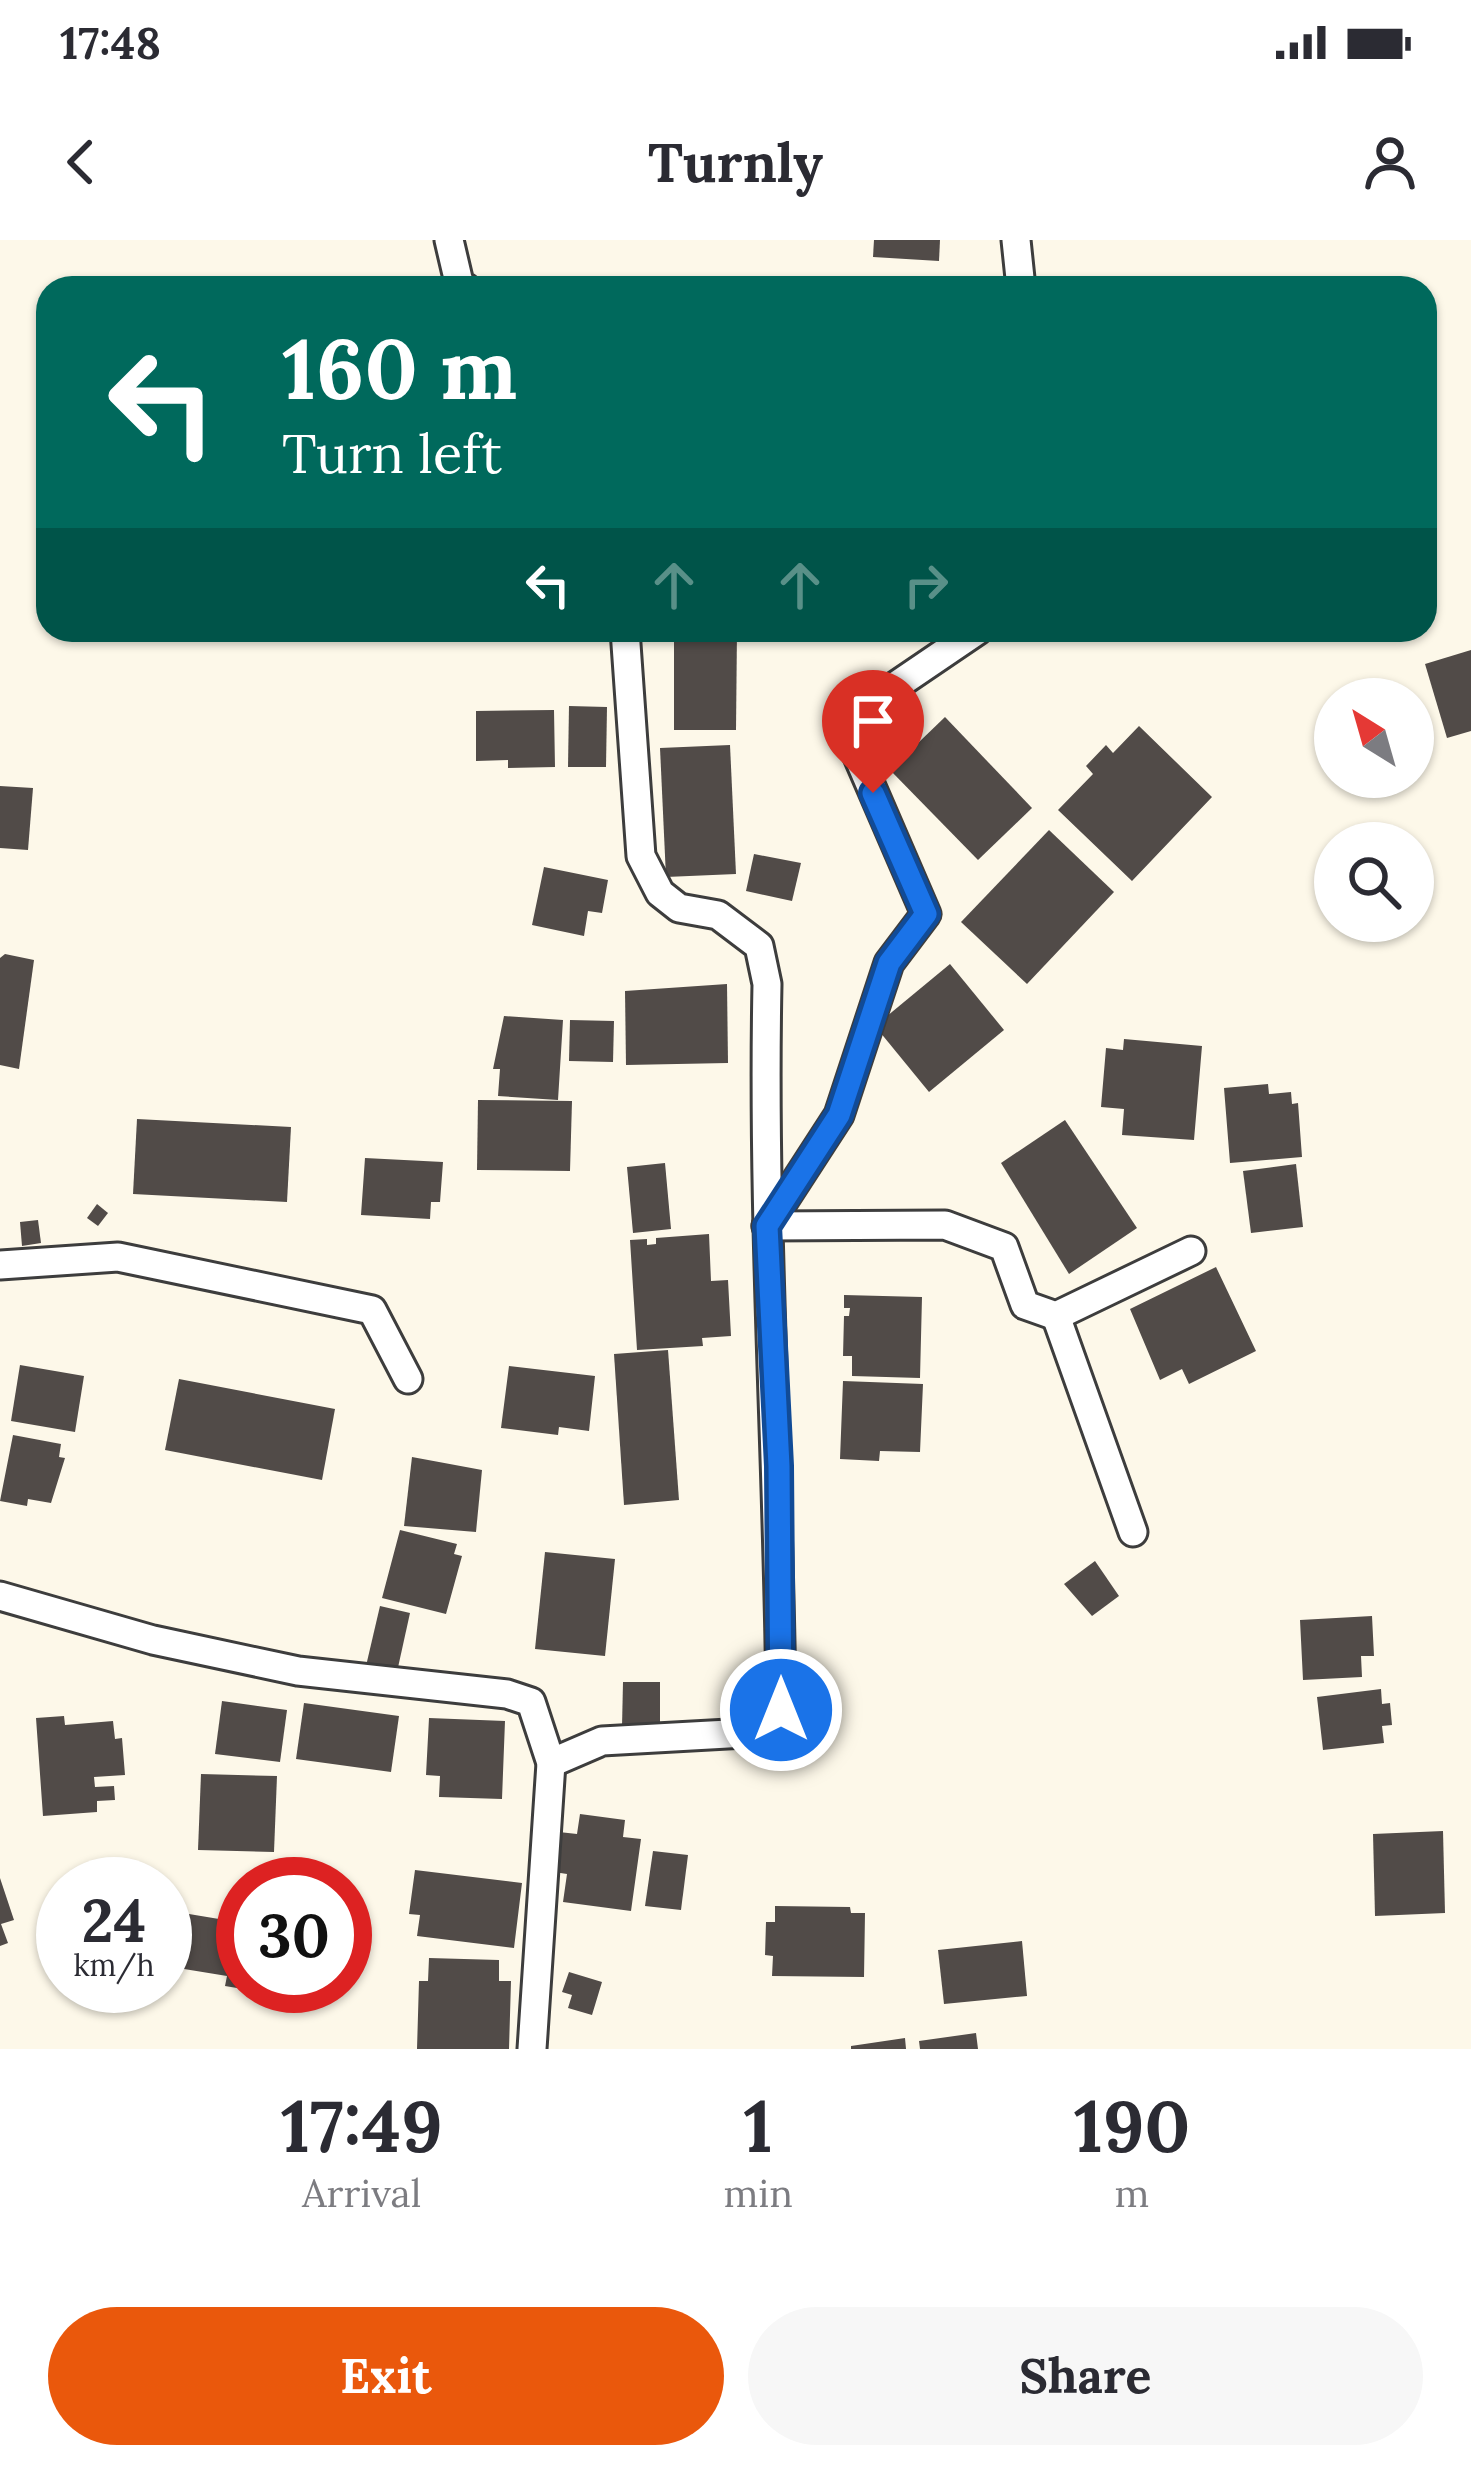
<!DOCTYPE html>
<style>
:root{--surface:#fff;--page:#f7f7f7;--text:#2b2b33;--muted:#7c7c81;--accent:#ea580c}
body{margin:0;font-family:Lora,serif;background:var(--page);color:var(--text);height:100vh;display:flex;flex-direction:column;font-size:45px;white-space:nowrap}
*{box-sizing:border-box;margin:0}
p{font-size:39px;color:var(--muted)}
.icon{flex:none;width:66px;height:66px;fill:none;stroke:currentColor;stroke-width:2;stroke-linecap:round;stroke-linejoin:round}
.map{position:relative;height:1809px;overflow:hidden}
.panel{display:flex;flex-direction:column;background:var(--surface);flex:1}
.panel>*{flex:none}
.banner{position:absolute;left:36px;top:36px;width:1401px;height:366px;border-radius:36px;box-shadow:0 3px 9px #0004;background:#00695c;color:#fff;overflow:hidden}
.needle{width:78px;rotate:323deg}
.tools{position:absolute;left:1314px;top:438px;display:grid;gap:24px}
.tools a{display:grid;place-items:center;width:120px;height:120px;border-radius:50%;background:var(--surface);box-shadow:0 3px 9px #0004;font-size:60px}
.speed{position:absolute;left:36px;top:1617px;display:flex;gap:24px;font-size:60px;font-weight:700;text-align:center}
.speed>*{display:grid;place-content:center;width:156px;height:156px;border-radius:50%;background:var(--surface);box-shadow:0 3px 9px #0004;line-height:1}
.speed small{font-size:30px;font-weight:400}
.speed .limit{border:18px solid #d22;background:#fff;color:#111}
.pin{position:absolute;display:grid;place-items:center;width:102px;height:102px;color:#fff;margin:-123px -51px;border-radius:50% 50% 50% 0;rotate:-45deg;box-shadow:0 0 12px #0007}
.pin .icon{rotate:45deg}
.me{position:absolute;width:132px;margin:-66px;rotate:0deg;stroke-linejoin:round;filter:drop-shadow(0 0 9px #0008)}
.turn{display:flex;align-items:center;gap:42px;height:252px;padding:0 48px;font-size:54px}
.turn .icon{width:156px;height:156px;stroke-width:2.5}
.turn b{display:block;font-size:84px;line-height:102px}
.lanes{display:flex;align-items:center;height:114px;padding:0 48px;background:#0003;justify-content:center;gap:60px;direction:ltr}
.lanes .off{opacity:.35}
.eta{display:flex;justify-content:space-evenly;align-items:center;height:204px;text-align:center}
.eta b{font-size:72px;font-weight:700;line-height:84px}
.button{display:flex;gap:24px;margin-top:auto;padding:24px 48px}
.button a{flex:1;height:138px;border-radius:72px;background:var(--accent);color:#fff;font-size:48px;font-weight:700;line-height:138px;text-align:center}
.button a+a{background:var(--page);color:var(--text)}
.status{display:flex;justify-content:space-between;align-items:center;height:84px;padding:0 60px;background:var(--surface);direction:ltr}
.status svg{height:33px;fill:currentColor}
header{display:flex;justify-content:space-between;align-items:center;height:156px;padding:0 48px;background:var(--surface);font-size:54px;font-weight:700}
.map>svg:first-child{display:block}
</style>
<div class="status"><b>17:48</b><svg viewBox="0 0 49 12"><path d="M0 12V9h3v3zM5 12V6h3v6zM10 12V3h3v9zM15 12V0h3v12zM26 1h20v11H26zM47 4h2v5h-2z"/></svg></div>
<header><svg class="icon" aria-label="back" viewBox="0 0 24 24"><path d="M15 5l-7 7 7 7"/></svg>Turnly<svg class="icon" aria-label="person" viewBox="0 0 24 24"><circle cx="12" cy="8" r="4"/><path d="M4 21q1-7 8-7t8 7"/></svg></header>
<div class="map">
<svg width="1471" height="1809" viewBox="0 0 1471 1809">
<rect width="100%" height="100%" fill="#fdf8e9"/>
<!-- building -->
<g fill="#514b48">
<polygon points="874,0 940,0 939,21 873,17"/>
<polygon points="674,390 737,390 736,490 674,490"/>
<polygon points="1471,410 1471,491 1447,498 1425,424"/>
<polygon points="569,466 607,467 606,527 568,527"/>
<polygon points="554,470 555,527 508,528 508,520 476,521 476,471"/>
<polygon points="945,477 1032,568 978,620 890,530"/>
<polygon points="1139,486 1212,557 1132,641 1058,570 1093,534 1086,526 1106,505 1113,513"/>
<polygon points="730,505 736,634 666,637 660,508"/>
<polygon points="0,546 33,548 28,610 0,608"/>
<polygon points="1049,590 1114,652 1027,744 961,682"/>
<polygon points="754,614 801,623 792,661 746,651"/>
<polygon points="544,627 608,640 602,673 588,671 584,696 532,685"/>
<polygon points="5,714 34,720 19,829 0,825 0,718"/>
<polygon points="950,724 1004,790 929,852 875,786"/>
<polygon points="727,744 728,823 626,825 625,751"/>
<polygon points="504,776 563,780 558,860 498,856 500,829 493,829"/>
<polygon points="570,780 614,781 613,822 569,821"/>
<polygon points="1124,799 1202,806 1194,900 1122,895 1124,869 1101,867 1106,808 1123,810"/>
<polygon points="1268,844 1269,854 1291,852 1292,864 1298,863 1302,917 1230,923 1224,848"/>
<polygon points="478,860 572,861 570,931 477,930"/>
<polygon points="137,879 291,887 287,962 133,954"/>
<polygon points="1065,880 1137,988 1069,1034 1001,923"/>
<polygon points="365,918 443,922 440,962 431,962 430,979 361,975"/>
<polygon points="665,923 671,989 633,993 627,927"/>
<polygon points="1296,924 1303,987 1251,993 1243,931"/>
<polygon points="97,964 108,973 98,986 87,978"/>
<polygon points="38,980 41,1003 22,1006 20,982"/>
<polygon points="709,994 711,1041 728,1040 731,1096 702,1098 703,1106 637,1110 630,1000 647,999 647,1005 656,1004 656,998"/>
<polygon points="1216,1027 1256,1111 1189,1144 1182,1129 1160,1140 1130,1069"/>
<polygon points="844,1055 922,1057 920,1138 852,1136 852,1116 843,1116 844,1076 849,1076 850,1068 844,1068"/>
<polygon points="668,1110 679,1260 624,1265 614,1114"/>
<polygon points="20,1125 84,1136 75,1192 11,1181"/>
<polygon points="509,1126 595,1136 589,1191 559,1187 558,1195 501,1188"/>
<polygon points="179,1139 335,1169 322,1240 165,1210"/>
<polygon points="843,1141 923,1144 920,1212 880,1211 879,1221 840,1219"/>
<polygon points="13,1195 61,1204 59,1217 65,1218 51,1263 28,1259 27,1266 0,1261"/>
<polygon points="412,1217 482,1230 476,1292 404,1286"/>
<polygon points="400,1290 457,1304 454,1314 462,1316 446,1374 382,1358"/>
<polygon points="545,1312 615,1319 605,1416 535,1409"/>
<polygon points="1095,1321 1119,1356 1092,1376 1064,1344"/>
<polygon points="380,1366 410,1373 397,1432 366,1426"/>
<polygon points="1372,1376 1374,1416 1361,1416 1362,1437 1303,1440 1300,1380"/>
<polygon points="623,1442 660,1442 660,1487 622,1487"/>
<polygon points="1381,1449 1382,1464 1390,1463 1392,1485 1382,1486 1384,1503 1323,1510 1317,1457"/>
<polygon points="222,1461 287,1470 280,1522 215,1514"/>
<polygon points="304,1463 399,1476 391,1532 296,1519"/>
<polygon points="64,1476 65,1485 113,1481 115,1499 122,1498 125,1535 94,1537 95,1547 114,1546 115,1560 97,1561 97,1572 43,1576 36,1478"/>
<polygon points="429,1478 505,1481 502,1559 439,1557 440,1536 426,1535"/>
<polygon points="201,1534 277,1536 274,1612 198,1610"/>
<polygon points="580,1574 625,1580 623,1597 641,1599 631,1671 563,1662 567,1634 554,1632 559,1592 577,1594"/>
<polygon points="1443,1591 1445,1673 1375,1676 1373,1594"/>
<polygon points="653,1611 688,1615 681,1670 645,1666"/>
<polygon points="415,1630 522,1643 514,1708 417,1696 420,1675 409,1674"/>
<polygon points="0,1638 14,1680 1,1684 8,1703 0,1706"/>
<polygon points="775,1666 850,1667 851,1673 865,1673 864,1737 772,1736 773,1716 765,1715 766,1682 775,1682"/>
<polygon points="189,1674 243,1683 243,1746 256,1746 255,1751 225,1746 227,1736 178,1728"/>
<polygon points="1022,1701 1027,1756 944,1764 938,1710"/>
<polygon points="429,1718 499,1720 499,1741 511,1741 509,1809 417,1809 419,1741 428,1741"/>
<polygon points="569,1732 602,1742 592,1775 568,1768 572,1755 562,1752"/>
<polygon points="976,1793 978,1809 920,1809 919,1801"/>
<polygon points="905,1798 906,1809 851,1809 851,1806"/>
</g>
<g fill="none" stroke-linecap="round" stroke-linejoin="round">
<defs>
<g id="street">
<polyline points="449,0 460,47 466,48"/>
<polyline points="1016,0 1021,48"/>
<polyline points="767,986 839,875 889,723 926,674 856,512 869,464 978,390"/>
<polyline points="767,986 945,985 1004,1007 1025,1065 1056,1076 1191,1011"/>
<polyline points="0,1025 118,1017 372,1070 408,1139"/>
<polyline points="1056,1076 1133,1292"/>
<polyline points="0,1356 153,1400 298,1431 507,1454 531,1462 551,1523 532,1809"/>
<path d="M551,1523L602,1501L765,1492L781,1470C779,1228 762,986 767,744L759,706L718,675L679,668L660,653L641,616L625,390"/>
</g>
</defs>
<!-- street casing -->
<use href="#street" stroke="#3d3d3d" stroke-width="33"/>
<!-- street -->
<use href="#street" stroke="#fff" stroke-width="27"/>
</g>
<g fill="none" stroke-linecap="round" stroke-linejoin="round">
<defs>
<polyline id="route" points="781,1470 779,1226 767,986 839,875 889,723 926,674 873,553"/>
</defs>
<!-- route casing -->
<use href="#route" stroke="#114b97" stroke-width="30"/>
<!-- route -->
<use href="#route" stroke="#1a73e8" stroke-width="21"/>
</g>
</svg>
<div class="tools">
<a><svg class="needle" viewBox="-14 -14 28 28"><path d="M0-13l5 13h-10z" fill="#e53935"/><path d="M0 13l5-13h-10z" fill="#7c7c81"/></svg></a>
<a><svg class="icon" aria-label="search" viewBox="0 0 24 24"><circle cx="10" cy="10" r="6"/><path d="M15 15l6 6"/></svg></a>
</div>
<div class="speed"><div>24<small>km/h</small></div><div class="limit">30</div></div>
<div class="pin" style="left:873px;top:553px;background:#d93025"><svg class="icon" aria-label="arrive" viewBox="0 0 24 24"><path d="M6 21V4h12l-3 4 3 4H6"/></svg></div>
<svg class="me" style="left:781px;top:1470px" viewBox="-20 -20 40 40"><circle r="17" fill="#1a73e8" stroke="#fff" stroke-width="3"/><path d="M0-11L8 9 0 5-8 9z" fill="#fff"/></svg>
<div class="banner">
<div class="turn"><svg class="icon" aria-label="left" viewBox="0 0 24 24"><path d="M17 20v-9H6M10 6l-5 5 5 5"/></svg><div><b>160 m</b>Turn left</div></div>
<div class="lanes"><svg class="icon" aria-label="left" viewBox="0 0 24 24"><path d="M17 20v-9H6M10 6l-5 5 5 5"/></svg><svg class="icon off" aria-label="ahead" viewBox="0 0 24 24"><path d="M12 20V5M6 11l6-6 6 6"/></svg><svg class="icon off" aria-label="ahead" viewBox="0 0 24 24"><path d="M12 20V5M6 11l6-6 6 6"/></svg><svg class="icon off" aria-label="right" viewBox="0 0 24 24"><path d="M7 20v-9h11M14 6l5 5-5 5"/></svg></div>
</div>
</div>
<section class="panel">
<div class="eta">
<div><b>17:49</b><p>Arrival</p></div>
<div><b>1</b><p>min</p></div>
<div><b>190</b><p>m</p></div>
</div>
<div class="button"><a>Exit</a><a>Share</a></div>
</section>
